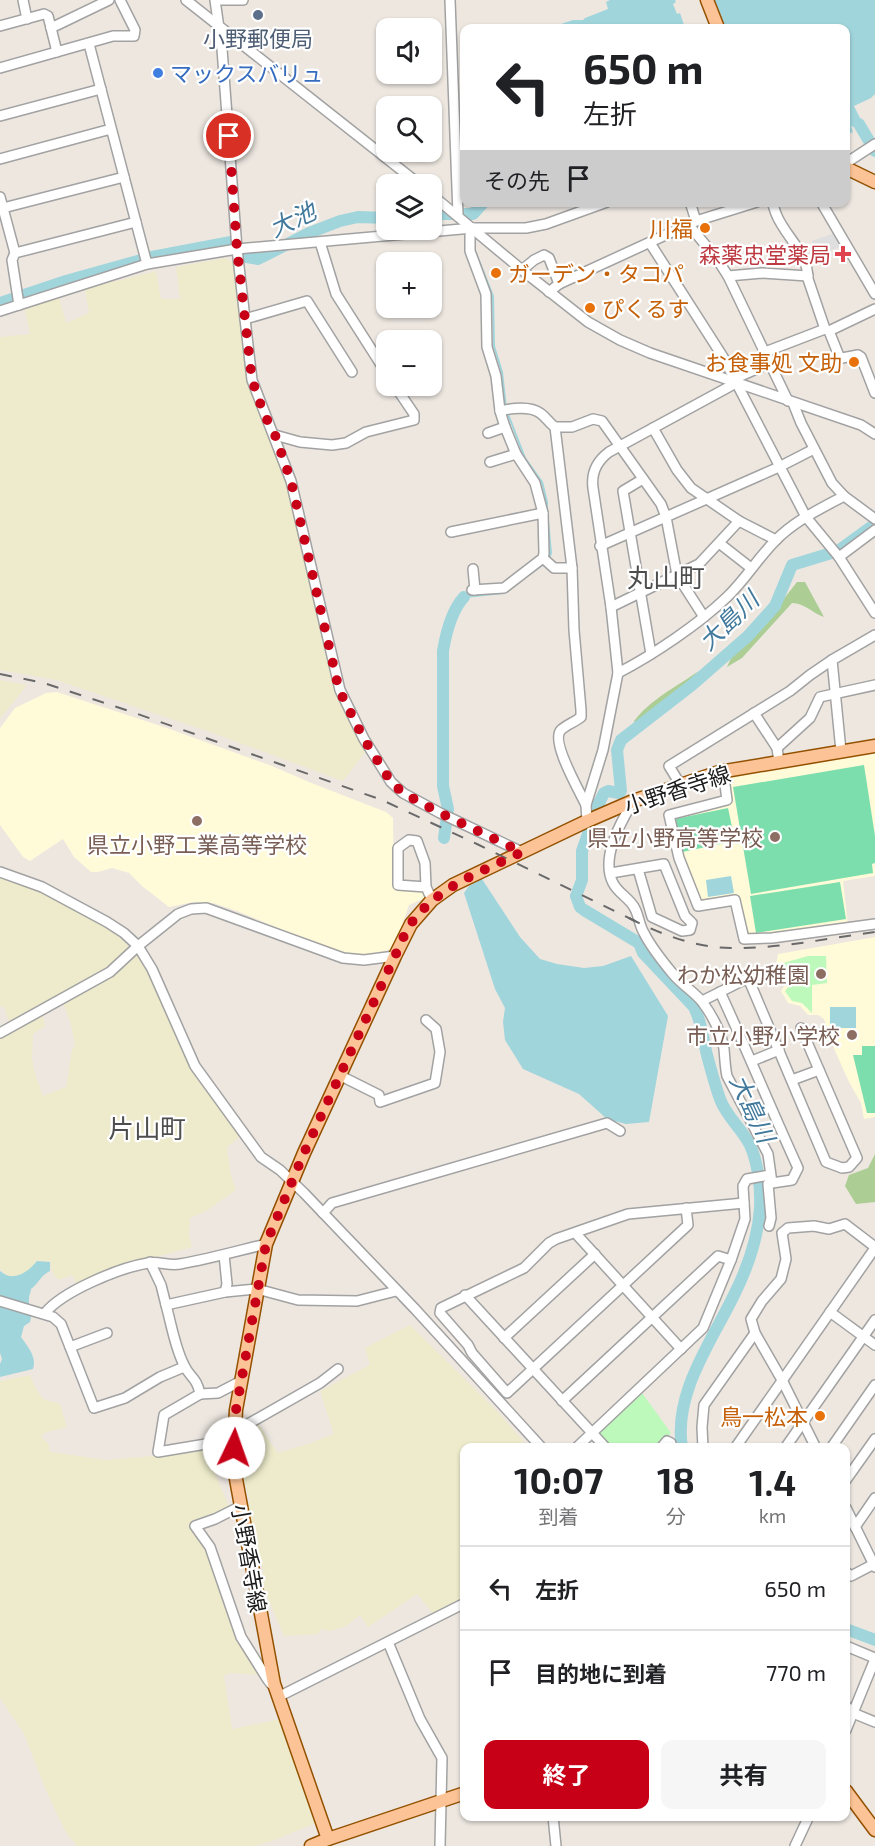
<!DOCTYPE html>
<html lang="ja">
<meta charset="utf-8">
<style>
:root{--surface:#fff;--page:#f6f6f6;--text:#202124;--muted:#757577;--line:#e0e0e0;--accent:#c70017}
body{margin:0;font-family:"Exo 2","Noto Sans JP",sans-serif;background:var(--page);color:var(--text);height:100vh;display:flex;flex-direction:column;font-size:22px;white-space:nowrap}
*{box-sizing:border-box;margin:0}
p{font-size:20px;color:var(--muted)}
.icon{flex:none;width:33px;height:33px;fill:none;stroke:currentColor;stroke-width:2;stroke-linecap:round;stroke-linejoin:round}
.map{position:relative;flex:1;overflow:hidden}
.sheet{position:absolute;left:460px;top:1443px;width:390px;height:378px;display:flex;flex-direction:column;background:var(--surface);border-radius:12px;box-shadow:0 2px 4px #0004}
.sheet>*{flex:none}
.guide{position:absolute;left:460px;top:24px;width:390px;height:183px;border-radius:12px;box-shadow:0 2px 4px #0004;background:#fff;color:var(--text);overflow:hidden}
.controls{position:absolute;left:376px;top:18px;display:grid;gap:12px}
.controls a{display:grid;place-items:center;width:66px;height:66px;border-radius:12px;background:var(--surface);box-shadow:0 2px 4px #0004;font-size:30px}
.pin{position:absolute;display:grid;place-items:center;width:51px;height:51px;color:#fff;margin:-26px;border:3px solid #fff;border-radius:50%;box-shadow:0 2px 6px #0007}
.me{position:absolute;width:66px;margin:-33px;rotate:3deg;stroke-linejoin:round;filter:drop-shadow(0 0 4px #0008)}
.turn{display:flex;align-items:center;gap:21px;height:126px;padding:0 24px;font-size:27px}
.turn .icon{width:78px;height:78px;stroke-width:2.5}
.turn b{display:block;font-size:42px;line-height:51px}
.then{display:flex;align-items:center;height:57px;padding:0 24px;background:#0003;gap:12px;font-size:22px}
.eta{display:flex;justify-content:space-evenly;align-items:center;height:102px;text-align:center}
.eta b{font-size:36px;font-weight:700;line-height:42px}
.action{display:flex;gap:12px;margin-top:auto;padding:12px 24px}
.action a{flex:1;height:69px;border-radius:12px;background:var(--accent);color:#fff;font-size:24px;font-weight:700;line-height:69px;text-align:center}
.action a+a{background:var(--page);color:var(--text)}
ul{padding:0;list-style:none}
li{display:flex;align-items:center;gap:18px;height:84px;padding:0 24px;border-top:2px solid var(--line)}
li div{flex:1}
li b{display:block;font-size:22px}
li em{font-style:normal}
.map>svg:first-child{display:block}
</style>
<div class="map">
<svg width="875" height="1846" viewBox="0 0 875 1846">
<rect width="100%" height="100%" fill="#ede7e0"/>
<!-- education -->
<g fill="#fffad8">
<polygon points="57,692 167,728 272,766 309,782 386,812 393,818 394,885 422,889 426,895 425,898 409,905 403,922 404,926 392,948 383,952 367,956 335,951 237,911 213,903 194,902 169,907 142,886 129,873 112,868 98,872 91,872 74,857 63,839 30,861 23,857 0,825 0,728 15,708 46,693"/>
<polygon points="875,749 875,876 843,881 848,925 753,937 747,933 736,897 699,904 681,857 670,816 729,803 723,775"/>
<polygon points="875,937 875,1117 864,1119 861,1103 849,1082 835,1051 824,1019 818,1015 808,1015 800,1006 788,1003 781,991 786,983 776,964 778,954"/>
</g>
<!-- farmland -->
<g fill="#edebcb">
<polygon points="226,258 234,264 248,388 253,395 286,482 333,685 366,751 343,781 210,732 56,680 0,670 0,337 30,334 25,310 59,297 66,323 89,313 85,289 156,271 161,299 180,299 176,267"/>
<polygon points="0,680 27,685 0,719"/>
<polygon points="0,872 17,876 117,934 131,949 97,974 9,1024 4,1006 0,1007"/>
<polygon points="137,953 146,967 198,1080 242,1135 227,1147 231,1176 236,1190 206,1211 190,1218 189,1235 192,1247 149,1259 78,1286 72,1275 58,1280 51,1270 51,1262 37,1261 26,1273 9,1277 0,1269 0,1039 42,1014 45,1026 33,1034 32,1059 35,1074 43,1096 66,1087 72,1049 75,1046 71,1024 63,1003 96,984"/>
<polygon points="410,1325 496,1410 524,1442 512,1447 465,1448 465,1599 434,1615 417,1594 368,1627 360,1615 346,1626 331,1631 321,1629 318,1634 284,1636 257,1573 264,1573 245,1506 250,1502 240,1466 240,1432 257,1423 278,1453 308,1444 334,1434 320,1391 370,1365 365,1348"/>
<polygon points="30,1375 35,1387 43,1399 60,1404 67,1427 44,1433 41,1437 48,1443 50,1452 106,1460 167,1455 204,1447 229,1507 212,1516 193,1522 205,1544 262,1675 230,1673 224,1676 232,1729 281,1719 318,1822 275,1840 256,1846 77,1846 65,1831 45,1788 24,1734 0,1698 0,1381"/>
</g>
<!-- forest -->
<g fill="#accd94">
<path d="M797,582H805L824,617C812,613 805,603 792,603L742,658L727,667L732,656L757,633Z"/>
<path d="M699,671L682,689L635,727L634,721C650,700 677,686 699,671Z"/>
<polygon points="875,1154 875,1202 856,1204 845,1186 849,1175 868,1168"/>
</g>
<!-- park -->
<g fill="#bdf9bb">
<polygon points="808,956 826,956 827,983 812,985 812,1013 802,1003 792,1001 785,991 790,985 780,964"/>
<polygon points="642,1393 671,1433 656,1448 610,1447 599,1436 600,1430"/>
</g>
<!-- pitch -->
<g fill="#7cdead">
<polygon points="864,765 875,836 875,863 872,864 873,873 751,894 733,787"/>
<polygon points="728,808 735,841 682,852 675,819"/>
<polygon points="840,882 846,919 756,933 750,896"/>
<polygon points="862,1046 875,1046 875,1113 867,1113 853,1055 862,1055"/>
</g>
<!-- parking -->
<polygon fill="#dfdfdf" points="835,233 838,241 841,241 843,246 805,260 803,255 818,249 817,244 813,245 812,241"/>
<!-- water -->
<g fill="#a0d5dc">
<polygon points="610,0 675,0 676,2 673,4 677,14 680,13 685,28 549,28 573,20 583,20 585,18 608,9 606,2"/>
<polygon points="715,0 875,0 875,94 871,98 854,106 862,122 853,127 851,126 853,132 846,135 846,28 725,28"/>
<polygon points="731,876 734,893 708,897 706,880"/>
<polygon points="482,879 520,937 540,959 557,964 584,968 603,966 631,956 668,1016 649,1122 626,1124 607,1119 579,1094 523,1069 505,1040 503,1022 505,1008 495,989 464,893 469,886"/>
<rect x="830" y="1007" width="26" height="21"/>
<path d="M37,1261L50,1262V1271C41,1275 39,1283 31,1289C31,1292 29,1295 29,1298C28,1307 33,1313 30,1322L24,1326L21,1337C28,1347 37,1357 33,1369L0,1377V1364L2,1359L0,1353V1271C13,1283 28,1272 37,1261Z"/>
</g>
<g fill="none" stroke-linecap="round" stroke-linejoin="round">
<!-- stream -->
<g stroke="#a0d5dc" stroke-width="2">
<polyline points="474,248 493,296 494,346 502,372 506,408"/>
<polyline points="508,414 525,458 542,482 547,502 547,513"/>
<polyline points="548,521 551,553 548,560"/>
<polyline points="464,597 503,593 544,564"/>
</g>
<!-- river -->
<g stroke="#a0d5dc" stroke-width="12">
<polyline points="859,124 875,151"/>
<polyline points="432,218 442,214 473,214 484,202"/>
<polyline points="0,303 66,281 152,257 231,242 247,257 258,259 309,233 340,221 358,217 387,218"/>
<polyline points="594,813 604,793 608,791 619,793 621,791 617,750 621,740 692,685 748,636 775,606 792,565 838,551 875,524"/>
<path d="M589,831L582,851V880L576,896L580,907L584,910L639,943L643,953L694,1007C702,1023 703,1039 707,1055C711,1070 715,1085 720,1099C726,1116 742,1129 750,1145C758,1163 761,1188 760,1208C758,1237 747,1269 734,1295C712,1341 673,1393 682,1448"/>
<path d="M444,838L448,809L443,786V651C446,633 451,611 464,597"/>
<polyline points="846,1629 875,1640"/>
</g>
<defs>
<g id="minor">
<polyline points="23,0 27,19"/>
<polyline points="186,0 419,184"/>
<polyline points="215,0 222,49 237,249 252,380 291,481 340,690 364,739 391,782 403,793 440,813 522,852"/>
<polyline points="217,0 243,0"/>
<polyline points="450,0 458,215"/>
<polyline points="0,26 44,14 48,16 57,52"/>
<polyline points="51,28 109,0"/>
<polyline points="89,44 147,264"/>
<polyline points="0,68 113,36 134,36 135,30 120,0"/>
<polyline points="0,116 101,89"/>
<polyline points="0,159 111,129"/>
<polyline points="846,163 875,144"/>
<polyline points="432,195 522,270 588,322 620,340 650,353 861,425 875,434"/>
<polyline points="0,197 15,253 136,222"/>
<polyline points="690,202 696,221"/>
<path d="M772,202C774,207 775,212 777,216C786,237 808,253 808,279L825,329"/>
<polyline points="821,202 875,294"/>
<polyline points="3,208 124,177"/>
<polyline points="689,225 717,259 728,276 788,401"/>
<polyline points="320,242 336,294 387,374"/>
<polyline points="650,243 723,357 806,517 839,557 875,613"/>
<polyline points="15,253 12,260 19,305"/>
<polyline points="522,270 534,260 544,255 549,258 559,284"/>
<polyline points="728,276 762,273 808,276"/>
<polyline points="549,292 559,284 696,221 757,202"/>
<polyline points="0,311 147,264 237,249 473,228 526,228 546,224 607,202"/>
<polyline points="245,319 307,301 352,372"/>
<polyline points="829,331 839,356 842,358 858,355 861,357 875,393"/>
<polyline points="765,352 825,329 829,331 875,309"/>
<polyline points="734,379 770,363"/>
<polyline points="793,403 801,423 832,483 844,496 875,519"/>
<path d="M500,411C511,408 531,406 540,413C546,417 549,423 555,427H572L593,419L602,421L661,504L666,517L677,575L704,617"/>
<path d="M555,427L572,568L574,630L581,710V717C575,722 566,725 561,730C550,741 580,792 586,805"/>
<polyline points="653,428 677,470 691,488 739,521 776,540"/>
<polyline points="488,433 505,427"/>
<polyline points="275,435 300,442 332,445 346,443 366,432 414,420 414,414 395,386"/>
<polyline points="490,462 516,454"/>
<polyline points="643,479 623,491 651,654"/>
<polyline points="451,532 543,513"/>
<polyline points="719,543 751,568"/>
<polyline points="600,546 779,467 814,449"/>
<polyline points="839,557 875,530"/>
<polyline points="543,558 554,568 572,568"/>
<polyline points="473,569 475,590"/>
<polyline points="472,590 504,588 543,558 544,553 543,513 535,483 516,454 505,427 500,411 496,376 487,347 486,294 470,251 470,235 473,228"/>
<polyline points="611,607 699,564 739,521"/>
<path d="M618,673C653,655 699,624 727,597C745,580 758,558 775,541C794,521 820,509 844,496"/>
<polyline points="754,713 777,748 779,762"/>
<polyline points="777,748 810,718 820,697 875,685"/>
<polyline points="841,751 832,660 875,635"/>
<polyline points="719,772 725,785 727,800 669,815 679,858 698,906 735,900 744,939 772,938 875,924"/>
<polyline points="680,784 669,766 790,691 810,675 832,660"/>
<path d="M633,801C621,822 600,858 613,883C618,893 629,898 634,907C639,915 639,925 644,933C651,947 663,962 673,974C682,985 696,993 703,1003C712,1015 722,1034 724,1049C725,1059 725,1067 727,1076L768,1154L772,1183L768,1184L771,1218L769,1226"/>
<path d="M587,821L586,805L603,750L618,673L611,607L593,488C591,473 597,461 609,452L736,383"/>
<polyline points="0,872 42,887 107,922 124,933 138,946 152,969 195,1066 261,1157 280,1170 304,1193 415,1309 542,1448"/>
<polyline points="611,873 664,864 685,916 692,923 690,930 682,931 652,917 638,869"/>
<polyline points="426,887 398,885 398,848 409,840 417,841 425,863 426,887 432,900"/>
<path d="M720,992C747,1050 771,1109 798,1168L792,1180L772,1183"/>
<polyline points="702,1001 748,978 826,1162 842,1168 849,1167 857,1158 801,1028"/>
<polyline points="0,1033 110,972 138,946 178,914 191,909 206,908 343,958 364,960 395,956"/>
<polyline points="752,1061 779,1050"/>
<polyline points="341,1076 379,1095 380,1102 435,1083 440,1052 436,1029 426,1020"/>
<polyline points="792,1080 819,1070"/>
<polyline points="749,1117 770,1107"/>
<polyline points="686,1208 688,1225 507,1393 472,1353 468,1345 440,1313 441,1308 524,1268 549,1243 556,1239 628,1214 744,1203"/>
<polyline points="323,1213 332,1203 607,1123 620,1131"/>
<polyline points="577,1232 578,1236 681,1349"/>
<polyline points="224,1255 227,1284 225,1292"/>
<polyline points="150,1262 161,1285 166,1305"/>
<polyline points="465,1295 606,1448"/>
<polyline points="0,1301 53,1317 61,1324 94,1408 125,1398 160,1377 184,1367"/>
<polyline points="830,1312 875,1345"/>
<path d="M45,1313C63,1291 119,1268 148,1263C158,1261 169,1266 180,1264C209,1259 237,1251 266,1244"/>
<polyline points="504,1338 595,1254"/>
<polyline points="70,1347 107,1333"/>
<path d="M241,1381L218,1393L200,1394C197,1377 189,1377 184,1365C175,1348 171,1323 166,1305L225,1292L257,1289L298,1300L357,1301L396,1291"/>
<polyline points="200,1394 164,1415 158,1452 206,1444 234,1432 320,1383 338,1369"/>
<polyline points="562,1401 718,1256 731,1260"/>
<polyline points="576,1448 703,1328 731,1260 745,1219 743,1186 747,1179 770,1175"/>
<polyline points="661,1448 667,1441 671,1443 671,1448"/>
<polyline points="703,1448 702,1427 704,1405 755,1333"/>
<polyline points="735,1448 875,1248"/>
<polyline points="785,1448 875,1320"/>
<polyline points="816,1448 782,1380 755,1333 751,1319 762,1301 781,1279 786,1259 782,1233 788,1228 814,1226 829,1229 845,1224 875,1247"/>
<polyline points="831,1448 875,1385"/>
<polyline points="846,1480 875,1439"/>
<polyline points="241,1506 215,1519 195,1526 210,1547 241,1637 268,1680 271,1684 274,1684"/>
<polyline points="846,1508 875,1567"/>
<polyline points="855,1527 875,1498"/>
<polyline points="846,1572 851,1576 874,1564"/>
<polyline points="388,1642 420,1719 442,1758 440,1846"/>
<polyline points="846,1646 875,1658"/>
<polyline points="278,1697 465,1603"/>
<polyline points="846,1706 853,1713 875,1722"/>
<polyline points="846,1730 875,1659"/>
<polyline points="553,1816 556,1846"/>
<polyline points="795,1846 809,1816"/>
</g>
<g id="major">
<polyline points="707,0 718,28"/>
<polyline points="846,168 875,182"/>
<polyline points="846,1791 875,1830"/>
<polyline points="328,1839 274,1684 233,1463 236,1410 266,1244 304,1153 395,956 411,924 432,900 453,885 587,821 633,801 719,772 875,746"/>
<polyline points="311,1846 328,1839 465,1793"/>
</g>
</defs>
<!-- minor casing -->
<use href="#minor" stroke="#a2a2a2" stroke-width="12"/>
<!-- major casing -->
<use href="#major" stroke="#935100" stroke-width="15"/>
<!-- minor -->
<use href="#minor" stroke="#fff" stroke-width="9"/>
<!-- major -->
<use href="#major" stroke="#fcc496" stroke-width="12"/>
<!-- rail -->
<g stroke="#696969" stroke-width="2" stroke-dasharray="12 12" stroke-linecap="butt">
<polyline points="0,674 44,683 132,712 382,800 479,845 635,921"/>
<path d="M629,918C660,934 696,948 731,948C779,949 828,938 875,932"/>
</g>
</g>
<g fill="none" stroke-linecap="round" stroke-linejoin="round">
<!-- route -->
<path stroke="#c70017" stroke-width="10" stroke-dasharray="0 18" d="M229,136L237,249L252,380L264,414L275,435L291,481L339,690L364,739L391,782L403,793L440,813L522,852C482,872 440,885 412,922C405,932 400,945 395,956L304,1153L266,1244L236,1410L234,1448"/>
</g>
<!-- markers -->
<circle fill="#5c6f8a" stroke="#fff" stroke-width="2" cx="258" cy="15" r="6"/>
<circle fill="#3f7fe0" stroke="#fff" stroke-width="2" cx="158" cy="73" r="6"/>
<g fill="#e8710a" stroke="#fff" stroke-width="2">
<circle cx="705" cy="228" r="6"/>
<circle cx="496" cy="273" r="6"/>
<circle cx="590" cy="308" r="6"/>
<circle cx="854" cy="362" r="6"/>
<circle cx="820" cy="1416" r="6"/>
</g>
<path fill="#e0444e" stroke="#fff" stroke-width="2" d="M840 245h6v6h6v6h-6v6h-6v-6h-6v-6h6z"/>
<g fill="#8d6e63" stroke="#fff" stroke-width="2">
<circle cx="197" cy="821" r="6"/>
<circle cx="775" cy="837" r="6"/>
<circle cx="821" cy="974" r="6"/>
<circle cx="852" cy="1035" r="6"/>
</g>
<g text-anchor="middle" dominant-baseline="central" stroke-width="4.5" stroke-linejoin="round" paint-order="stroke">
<!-- service labels -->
<g font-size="22" fill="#4e5e75" stroke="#fff">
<text x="258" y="38">小野郵便局</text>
</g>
<!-- shop labels -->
<g font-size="22" fill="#366cbe" stroke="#fff" text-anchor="start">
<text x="170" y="73">マックスバリュ</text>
</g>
<!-- food labels -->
<g font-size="22" fill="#c56008" stroke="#fff" text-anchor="end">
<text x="693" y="228">川福</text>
<text x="508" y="273" text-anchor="start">ガーデン・タコパ</text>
<text x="602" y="308" text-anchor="start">ぴくるす</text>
<text x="842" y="362">お食事処 文助</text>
<text x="808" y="1416">鳥一松本</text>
</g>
<!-- health labels -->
<g font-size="22" fill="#be3a42" stroke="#fff" text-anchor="end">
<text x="831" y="254">森薬忠堂薬局</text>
</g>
<!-- street labels -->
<g font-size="22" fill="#1b1b1b" stroke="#fff">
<text transform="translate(677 789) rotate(-18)">小野香寺線</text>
<text transform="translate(250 1558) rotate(80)">小野香寺線</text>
</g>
<!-- education labels -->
<g font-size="22" fill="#785e54" stroke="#fff" text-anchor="end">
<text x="763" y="837">県立小野高等学校</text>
<text x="197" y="844" text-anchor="middle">県立小野工業高等学校</text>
<text x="809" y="974">わか松幼稚園</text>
<text x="840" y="1035">市立小野小学校</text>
</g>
<!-- water labels -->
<g font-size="24" font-style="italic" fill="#42799c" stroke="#fff">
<text transform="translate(292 219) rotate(-25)">大池</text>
<text transform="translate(728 620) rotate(-44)">大島川</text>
<text transform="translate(753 1108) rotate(65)">大島川</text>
</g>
<!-- quarter labels -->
<g font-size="26" fill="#4e4e4e" stroke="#fff">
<text x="666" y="576">丸山町</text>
<text x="147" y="1127">片山町</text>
</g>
</g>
</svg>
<div class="controls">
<a><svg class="icon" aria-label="sound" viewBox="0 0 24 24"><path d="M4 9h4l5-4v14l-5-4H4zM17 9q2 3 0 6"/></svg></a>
<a><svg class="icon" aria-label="search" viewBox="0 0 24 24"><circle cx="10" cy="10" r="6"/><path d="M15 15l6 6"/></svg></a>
<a><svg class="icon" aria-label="layers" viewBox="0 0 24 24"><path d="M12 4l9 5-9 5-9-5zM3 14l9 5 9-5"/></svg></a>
<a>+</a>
<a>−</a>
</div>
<div class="pin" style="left:229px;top:136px;background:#d93025"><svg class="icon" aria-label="arrive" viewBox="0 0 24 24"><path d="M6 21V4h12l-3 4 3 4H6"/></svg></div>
<svg class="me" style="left:234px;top:1448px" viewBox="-20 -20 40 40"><circle r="19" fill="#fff"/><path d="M0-13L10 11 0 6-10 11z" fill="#c70017"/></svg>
<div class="guide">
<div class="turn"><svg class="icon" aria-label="left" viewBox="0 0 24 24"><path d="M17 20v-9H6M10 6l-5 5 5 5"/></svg><div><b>650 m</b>左折</div></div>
<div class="then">その先<svg class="icon" aria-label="arrive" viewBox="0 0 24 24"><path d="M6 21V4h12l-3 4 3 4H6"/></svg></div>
</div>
<section class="sheet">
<div class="eta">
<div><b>10:07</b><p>到着</p></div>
<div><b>18</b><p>分</p></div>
<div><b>1.4</b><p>km</p></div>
</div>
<ul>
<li><svg class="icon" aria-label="left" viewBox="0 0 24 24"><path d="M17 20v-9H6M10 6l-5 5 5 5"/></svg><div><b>左折</b></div><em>650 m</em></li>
<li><svg class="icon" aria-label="arrive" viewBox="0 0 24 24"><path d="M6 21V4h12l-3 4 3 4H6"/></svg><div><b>目的地に到着</b></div><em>770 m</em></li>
</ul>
<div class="action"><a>終了</a><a>共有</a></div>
</section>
</div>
